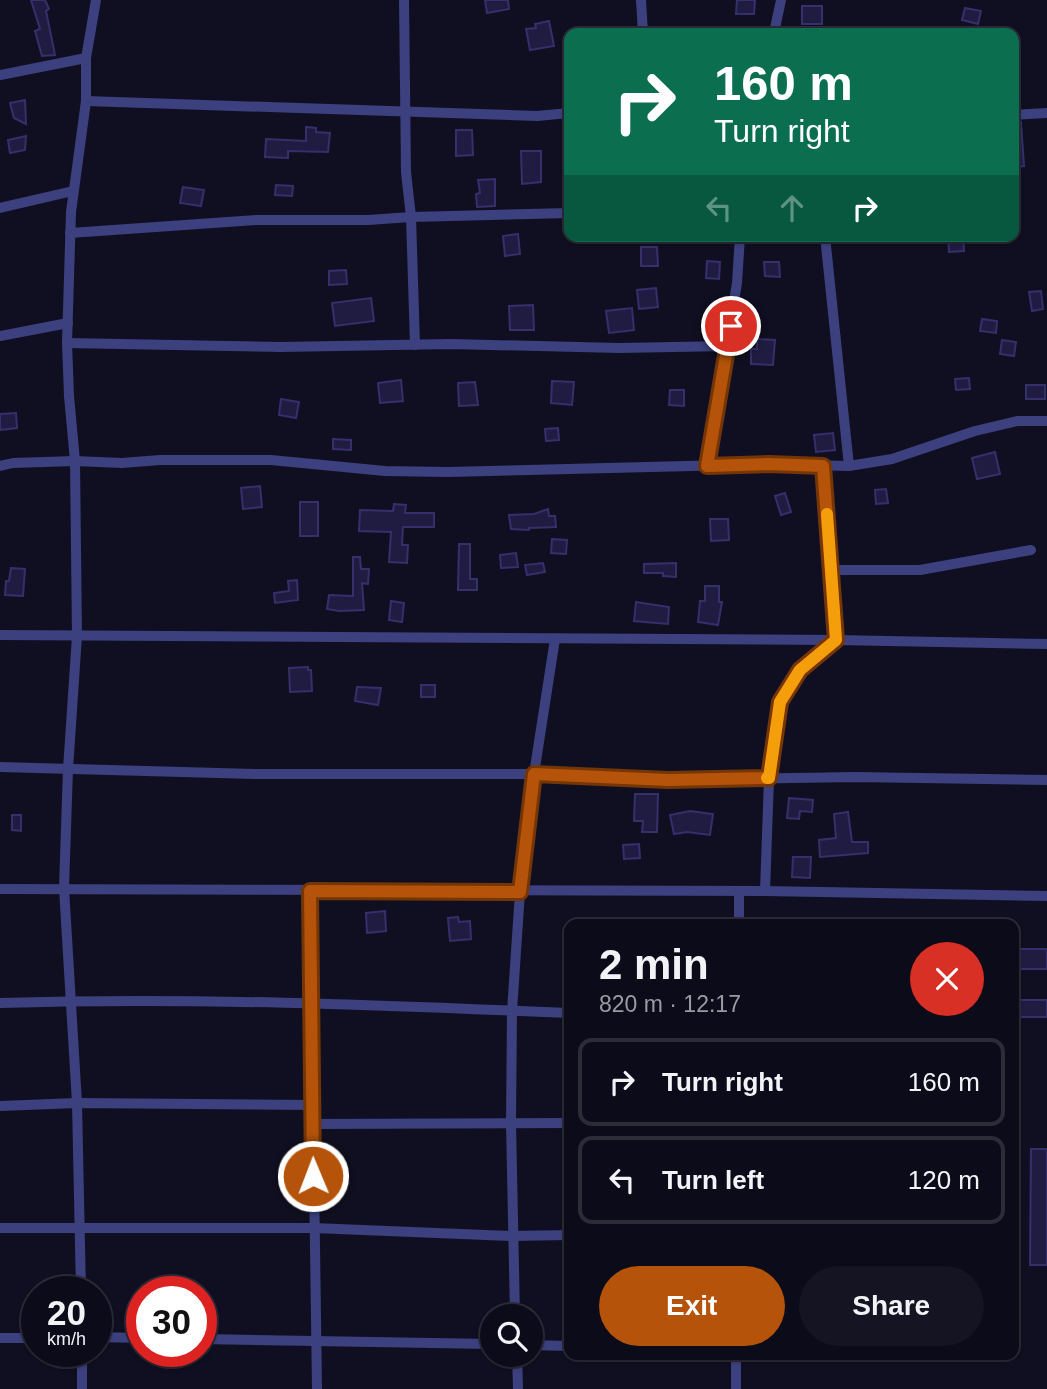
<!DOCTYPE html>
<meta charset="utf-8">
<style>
:root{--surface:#0c0b19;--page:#151422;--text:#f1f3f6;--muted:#9a9ba2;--line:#2c2b38;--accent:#b45309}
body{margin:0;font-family:Arial,sans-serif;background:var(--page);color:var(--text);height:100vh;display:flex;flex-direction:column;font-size:26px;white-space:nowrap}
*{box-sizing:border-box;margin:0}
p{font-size:23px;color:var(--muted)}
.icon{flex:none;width:38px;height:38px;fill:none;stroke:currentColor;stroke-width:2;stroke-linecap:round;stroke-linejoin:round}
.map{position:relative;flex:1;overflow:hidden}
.side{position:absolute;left:564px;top:919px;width:455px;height:441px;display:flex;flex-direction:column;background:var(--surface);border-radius:14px;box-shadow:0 2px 5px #0004,0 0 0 2px var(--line)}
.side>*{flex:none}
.banner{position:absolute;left:564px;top:28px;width:455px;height:214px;border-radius:14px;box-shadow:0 2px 5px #0004,0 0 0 2px var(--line);background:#0b6e4f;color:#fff;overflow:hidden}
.tools{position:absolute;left:480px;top:1304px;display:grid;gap:14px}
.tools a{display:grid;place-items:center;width:63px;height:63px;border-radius:50%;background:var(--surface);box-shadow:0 2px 5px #0004,0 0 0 2px var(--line);font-size:35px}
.speed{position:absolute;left:21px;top:1276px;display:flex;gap:14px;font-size:35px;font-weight:700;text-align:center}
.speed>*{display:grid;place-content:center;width:91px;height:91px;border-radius:50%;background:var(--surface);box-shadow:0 2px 5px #0004,0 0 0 2px var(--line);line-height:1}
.speed small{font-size:18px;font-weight:400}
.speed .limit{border:10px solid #d22;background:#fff;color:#111}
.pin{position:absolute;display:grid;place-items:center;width:60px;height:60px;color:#fff;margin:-30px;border:4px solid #fff;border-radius:50%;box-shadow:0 2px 7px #0007}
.me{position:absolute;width:77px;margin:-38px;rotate:359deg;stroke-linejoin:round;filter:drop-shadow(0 0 5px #0008)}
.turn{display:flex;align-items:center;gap:24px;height:147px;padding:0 35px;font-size:32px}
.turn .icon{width:91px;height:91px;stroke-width:2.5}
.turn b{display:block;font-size:49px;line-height:60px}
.lanes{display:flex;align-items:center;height:66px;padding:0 35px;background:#0003;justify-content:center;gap:35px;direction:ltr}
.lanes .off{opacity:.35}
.round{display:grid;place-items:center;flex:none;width:74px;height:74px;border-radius:37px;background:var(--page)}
.head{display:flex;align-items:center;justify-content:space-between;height:119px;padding:0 35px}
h1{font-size:42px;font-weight:700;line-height:52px}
.primary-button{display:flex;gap:14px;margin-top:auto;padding:14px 35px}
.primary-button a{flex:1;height:80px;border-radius:42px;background:var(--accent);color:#fff;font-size:28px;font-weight:700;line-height:80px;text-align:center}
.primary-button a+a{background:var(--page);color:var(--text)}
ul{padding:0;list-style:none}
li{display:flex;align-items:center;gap:21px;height:88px;margin:0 14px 10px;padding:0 21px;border:4px solid var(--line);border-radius:14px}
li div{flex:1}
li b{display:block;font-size:26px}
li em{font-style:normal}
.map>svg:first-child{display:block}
</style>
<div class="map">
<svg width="1047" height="1389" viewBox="0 0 1047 1389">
<rect width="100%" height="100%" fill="#100f21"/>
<!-- building -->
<g fill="#201c41" stroke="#352f6c" stroke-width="2">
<polygon points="31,0 45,0 49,9 46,11 55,55 42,56 35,31 40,29"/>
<polygon points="485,0 508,0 509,9 487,13"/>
<polygon points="737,0 755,0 754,14 736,14"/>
<rect x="802" y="6" width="20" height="18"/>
<polygon points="965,8 981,11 978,24 962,20"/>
<polygon points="549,21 554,46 530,50 526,29 536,28 535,24"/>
<polygon points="25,100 26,124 14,118 10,103"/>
<polygon points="1021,122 1024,166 1013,167 1013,123"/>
<polygon points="306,127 316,128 316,132 330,133 328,152 288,151 288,158 265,157 266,139 306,141"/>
<polygon points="456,130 472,130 473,155 456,156"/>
<polygon points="26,136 25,150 10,153 8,140"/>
<polygon points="521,151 541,151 541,182 522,184"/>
<polygon points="495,179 495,206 477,207 476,194 480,193 478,180"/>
<polygon points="276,185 293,186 292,196 275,195"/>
<polygon points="183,187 204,190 201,206 180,203"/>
<polygon points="518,234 520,254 505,256 503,236"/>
<polygon points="948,236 963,236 964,251 949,252"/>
<polygon points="641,247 657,247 658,266 641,266"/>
<polygon points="707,261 720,262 719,279 706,278"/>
<polygon points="764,262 779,262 780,277 765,276"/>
<polygon points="346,270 347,284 329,285 329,271"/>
<polygon points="656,288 658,307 639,309 637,290"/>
<polygon points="1041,291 1043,309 1032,311 1029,292"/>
<polygon points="371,298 374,321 335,326 332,303"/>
<polygon points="533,305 534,330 510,330 509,306"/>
<polygon points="632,308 634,330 609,333 606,311"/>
<polygon points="982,319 997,321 996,333 980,331"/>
<polygon points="757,339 775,340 773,365 751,364 751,349 757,349"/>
<polygon points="1002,340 1016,342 1014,356 1000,354"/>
<polygon points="969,378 970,389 956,390 955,379"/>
<polygon points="401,380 403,401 380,403 378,383"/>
<polygon points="552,381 574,382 572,405 551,403"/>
<polygon points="475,382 478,405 459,406 458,383"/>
<rect x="1026" y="385" width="19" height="14"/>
<polygon points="670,390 684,390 684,406 669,405"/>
<polygon points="281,399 299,402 296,418 279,415"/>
<polygon points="16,413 17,428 0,430 0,414"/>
<polygon points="558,428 559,440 546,441 545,429"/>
<polygon points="833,433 835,450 816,452 814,435"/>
<polygon points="333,439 351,440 351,450 333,449"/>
<polygon points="995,452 1000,474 977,479 972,458"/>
<polygon points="260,486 262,507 243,509 241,488"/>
<polygon points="886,489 888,503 876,504 875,490"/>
<polygon points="785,493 791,512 781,515 775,496"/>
<rect x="300" y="502" width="18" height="34"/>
<polygon points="394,504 406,505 405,513 434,513 434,527 403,527 402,545 408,545 407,563 389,562 391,532 359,531 360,510 393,511"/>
<polygon points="548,509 549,516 555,516 556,527 529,528 529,530 511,529 509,515 534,514"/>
<polygon points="710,519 728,519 729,540 711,541"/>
<polygon points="552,539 567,540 566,554 551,553"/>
<polygon points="459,544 470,544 470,579 477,579 477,590 458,590"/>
<polygon points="516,553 518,567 501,568 500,555"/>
<polygon points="353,557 360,557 361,569 369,569 368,584 362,583 364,610 339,611 327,609 329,595 353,596"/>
<polygon points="543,563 545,572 527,575 525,565"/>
<polygon points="676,563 676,577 663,576 663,573 644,573 644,564"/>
<polygon points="11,568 25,569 23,596 5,595 6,581 9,581"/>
<polygon points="297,580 298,600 275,603 274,593 289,591 288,581"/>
<polygon points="705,586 719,586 719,602 722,602 718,625 698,622 700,601 705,601"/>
<polygon points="391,601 404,603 402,622 389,620"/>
<polygon points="636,602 669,607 668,624 634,621"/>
<polygon points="308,667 308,670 311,670 312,691 290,692 289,668"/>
<rect x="421" y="685" width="14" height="12"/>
<polygon points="357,687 381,688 378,705 355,701"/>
<polygon points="635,794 658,794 657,832 642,832 643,821 634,821"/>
<polygon points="789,798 813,800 812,812 800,811 799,819 787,818"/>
<polygon points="690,811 713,814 710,835 687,832 674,834 670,815"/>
<polygon points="848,812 852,842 868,842 868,853 820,857 819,840 836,838 834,814"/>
<polygon points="12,815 21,815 21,831 12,830"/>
<polygon points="639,844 640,858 624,859 623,845"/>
<polygon points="793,857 811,857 810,878 792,877"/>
<polygon points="385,911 386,931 367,933 366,913"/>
<polygon points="458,917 459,922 470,921 471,939 450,941 448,918"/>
<rect x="1013" y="949" width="34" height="20"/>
<rect x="1013" y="1000" width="34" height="17"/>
<polygon points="1031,1149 1047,1149 1047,1265 1030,1265"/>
</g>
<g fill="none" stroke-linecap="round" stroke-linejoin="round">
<!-- minor -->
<g stroke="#3c407e" stroke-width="10">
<polyline points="404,0 406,172 411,217 415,345"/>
<polyline points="641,0 643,33"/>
<polyline points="774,33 781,0"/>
<polyline points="0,75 86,58"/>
<polyline points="86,101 537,116 569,113"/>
<polyline points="1013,115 1047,113"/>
<polyline points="0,208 73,191"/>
<polyline points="70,233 257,220 368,220 411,217 569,213"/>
<polyline points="825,236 849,466"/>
<polyline points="0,336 68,323"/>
<polyline points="67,343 280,347 451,344 619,348 728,346"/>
<polyline points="0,466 13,463 75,461 122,463 160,460 271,460 385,471 447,472 769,464 849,466 892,459 975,431 1017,421 1047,421"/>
<polyline points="707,466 737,283 740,236"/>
<polyline points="831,570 920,570 1031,550"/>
<polyline points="0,635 836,640 1047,644"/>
<polyline points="0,767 255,774 534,774 668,780 855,777 1047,780"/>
<polyline points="0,889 765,891 1047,896"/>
<polyline points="310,891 317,1389"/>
<polyline points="765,891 769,778 780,702 800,671 836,640 823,466"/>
<polyline points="739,893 739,924"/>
<path d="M0,1003C188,997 381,1005 569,1013"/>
<polyline points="0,1106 77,1103 312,1105"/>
<polyline points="312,1124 569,1123"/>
<polyline points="0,1228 314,1228 512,1236 569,1235"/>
<polyline points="81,1292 77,1103 64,888 68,769 77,636 75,461 69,396 67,343 71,212 86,101 86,58 96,0"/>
<polyline points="515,1316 511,1123 512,1011 520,892 534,774 555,639"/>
<polyline points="96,1337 142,1338"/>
<polyline points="0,1338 37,1338"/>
<polyline points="201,1339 492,1344"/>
<polyline points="530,1345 569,1346"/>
<polyline points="82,1351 82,1389"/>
<polyline points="517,1354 518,1389"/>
<polyline points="736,1389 736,1354"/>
</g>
</g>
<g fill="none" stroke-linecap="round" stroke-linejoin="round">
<defs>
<polyline id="route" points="313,1176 310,891 520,892 534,774 668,780 769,778 780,702 800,670 836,640 823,466 769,464 707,466 731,326"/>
</defs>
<!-- route casing -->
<use href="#route" stroke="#753606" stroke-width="18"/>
<!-- route -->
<use href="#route" stroke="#b45309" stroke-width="12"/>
<!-- slow -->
<polyline stroke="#f59e0b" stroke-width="12" points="767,778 769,778 780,702 800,670 836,640 827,514"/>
</g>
</svg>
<div class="tools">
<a><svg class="icon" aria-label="search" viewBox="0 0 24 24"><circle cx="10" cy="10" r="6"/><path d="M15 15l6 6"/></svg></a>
</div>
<div class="speed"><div>20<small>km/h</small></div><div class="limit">30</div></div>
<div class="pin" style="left:731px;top:326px;background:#d93025"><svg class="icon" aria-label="arrive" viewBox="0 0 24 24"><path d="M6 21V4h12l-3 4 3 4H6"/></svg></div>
<svg class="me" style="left:313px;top:1176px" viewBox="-20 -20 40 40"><circle r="17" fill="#b45309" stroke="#fff" stroke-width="3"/><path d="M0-11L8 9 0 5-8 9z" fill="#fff"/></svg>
<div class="banner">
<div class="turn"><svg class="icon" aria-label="right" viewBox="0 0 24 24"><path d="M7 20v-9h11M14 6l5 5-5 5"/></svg><div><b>160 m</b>Turn right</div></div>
<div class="lanes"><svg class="icon off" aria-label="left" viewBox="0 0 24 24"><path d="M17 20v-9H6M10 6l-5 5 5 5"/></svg><svg class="icon off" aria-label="ahead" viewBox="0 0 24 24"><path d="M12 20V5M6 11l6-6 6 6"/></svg><svg class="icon" aria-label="right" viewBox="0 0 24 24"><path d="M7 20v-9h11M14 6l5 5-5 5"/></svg></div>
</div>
<section class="side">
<div class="head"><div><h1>2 min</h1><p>820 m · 12:17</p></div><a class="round" style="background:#d93025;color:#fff"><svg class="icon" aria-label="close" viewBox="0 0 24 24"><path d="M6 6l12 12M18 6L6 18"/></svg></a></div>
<ul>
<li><svg class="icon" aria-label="right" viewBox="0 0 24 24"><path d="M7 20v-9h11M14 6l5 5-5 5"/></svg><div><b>Turn right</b></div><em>160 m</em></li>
<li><svg class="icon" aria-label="left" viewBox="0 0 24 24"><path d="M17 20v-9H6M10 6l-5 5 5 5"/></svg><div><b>Turn left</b></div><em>120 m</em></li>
</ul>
<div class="primary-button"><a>Exit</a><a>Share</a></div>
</section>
</div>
